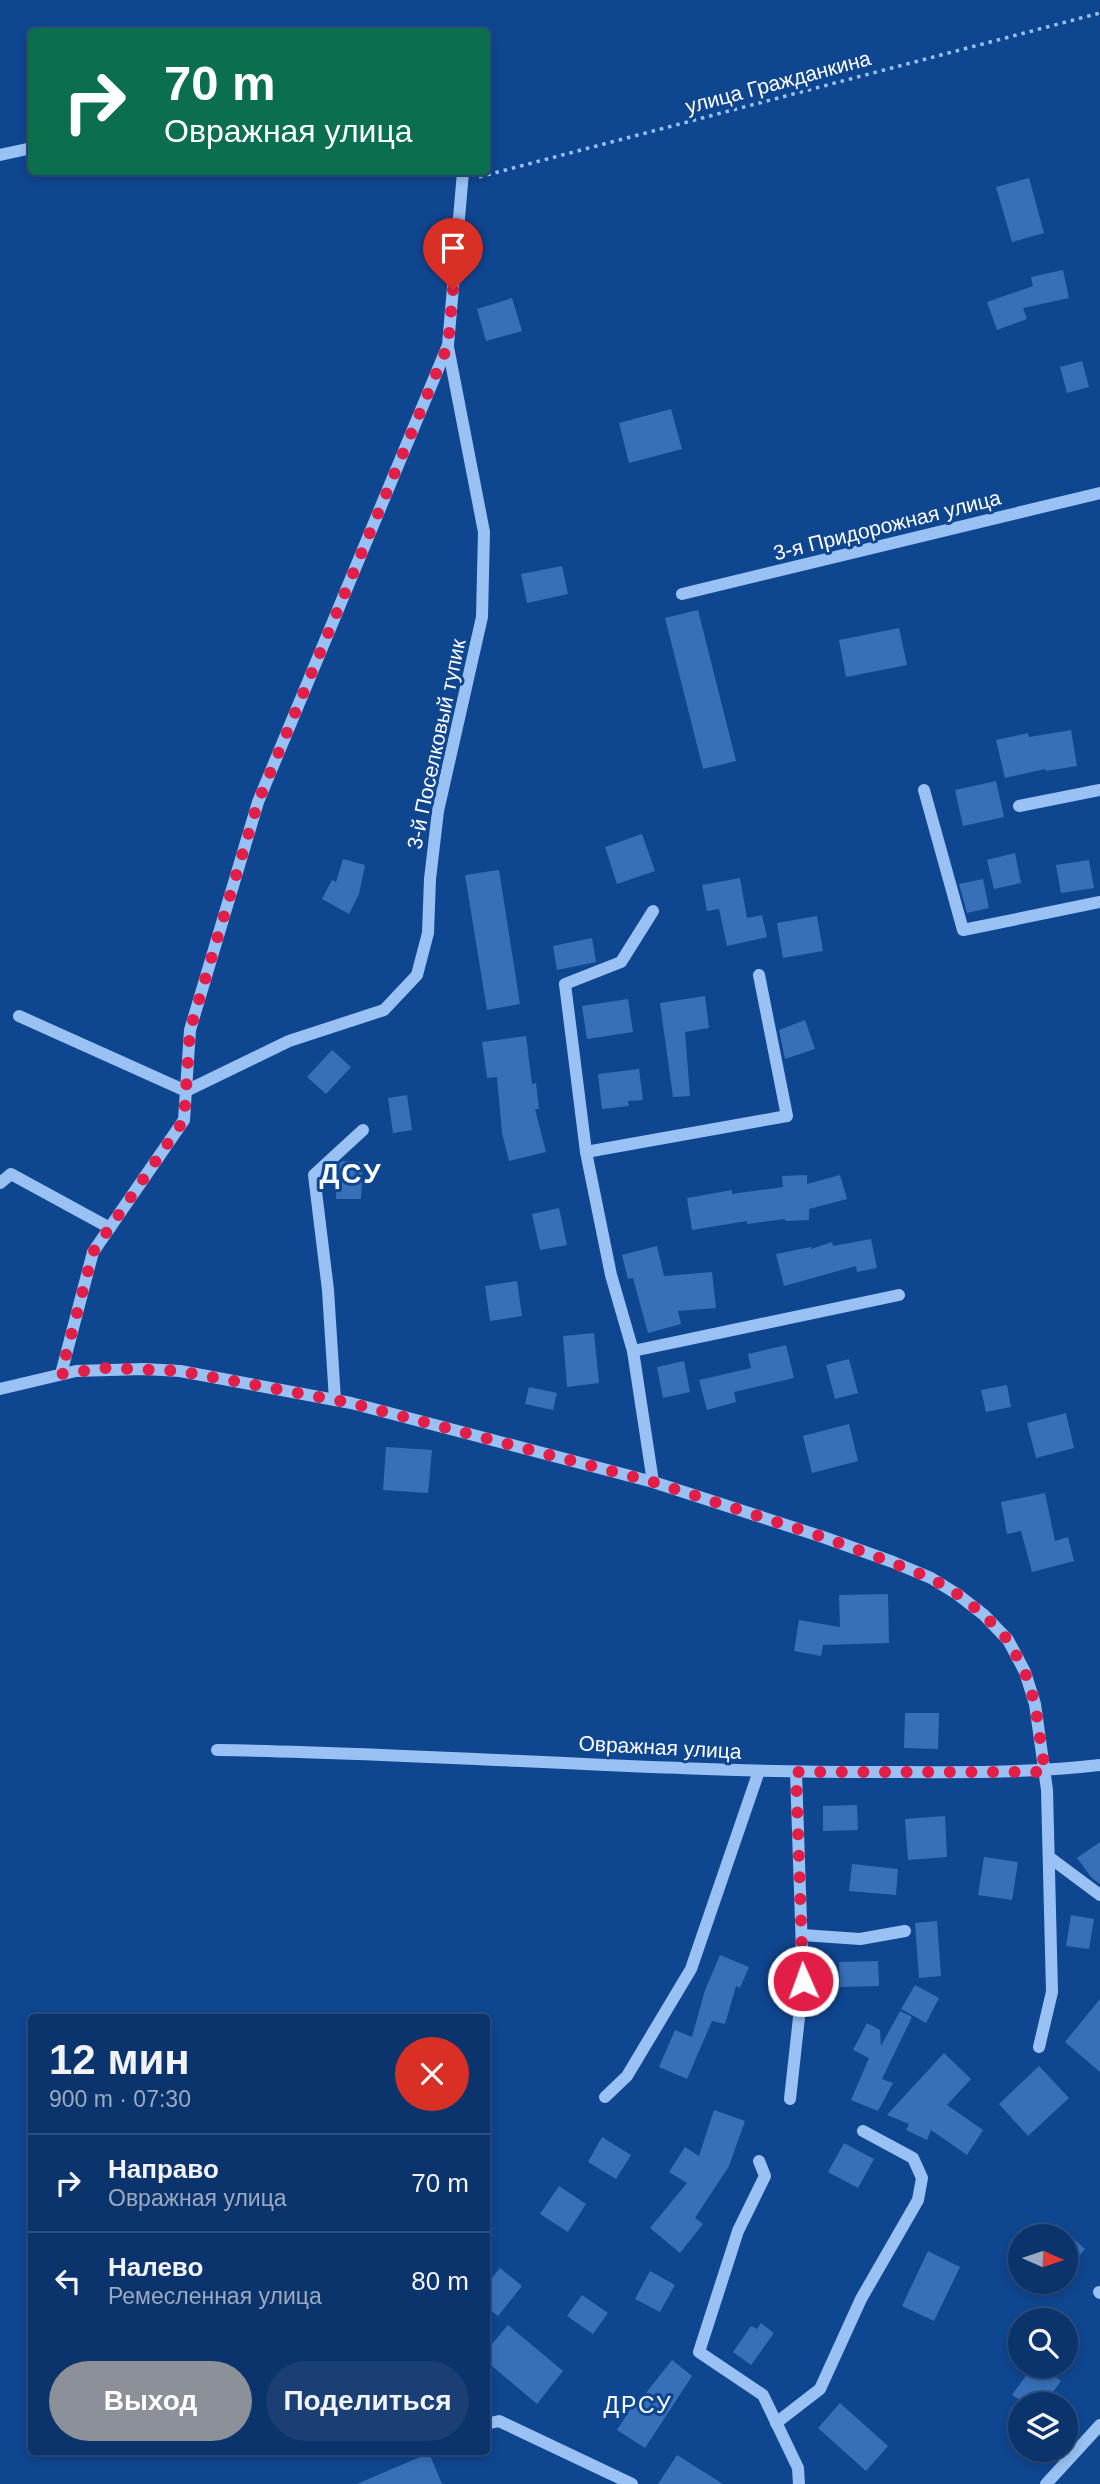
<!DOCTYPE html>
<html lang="ru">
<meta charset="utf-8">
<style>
:root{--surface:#0b346c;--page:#193f74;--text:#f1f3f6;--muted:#9aaac2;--line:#2b4f7f;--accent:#8c9099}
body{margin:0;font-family:Helvetica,sans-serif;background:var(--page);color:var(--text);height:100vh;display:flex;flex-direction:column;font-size:26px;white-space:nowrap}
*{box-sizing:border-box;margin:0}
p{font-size:23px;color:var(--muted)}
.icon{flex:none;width:38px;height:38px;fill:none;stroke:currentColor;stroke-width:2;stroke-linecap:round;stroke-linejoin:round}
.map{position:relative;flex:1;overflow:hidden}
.panel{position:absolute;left:28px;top:2014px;width:462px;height:441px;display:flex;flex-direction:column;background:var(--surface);border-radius:7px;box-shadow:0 4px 10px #0003,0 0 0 2px var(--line)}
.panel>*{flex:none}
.banner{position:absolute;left:28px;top:28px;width:462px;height:147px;border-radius:7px;box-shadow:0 4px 10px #0003,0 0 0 2px var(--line);background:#0b6e4f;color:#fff;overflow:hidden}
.needle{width:46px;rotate:93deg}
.controls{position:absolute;left:1008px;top:2224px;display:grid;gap:14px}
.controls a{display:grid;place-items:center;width:70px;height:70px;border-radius:50%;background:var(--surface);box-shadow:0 4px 10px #0003,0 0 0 2px var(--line);font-size:35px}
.pin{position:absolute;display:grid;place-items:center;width:60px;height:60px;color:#fff;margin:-72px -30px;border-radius:50% 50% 50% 0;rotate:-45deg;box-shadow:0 0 7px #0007}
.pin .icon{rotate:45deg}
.me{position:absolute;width:77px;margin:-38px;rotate:358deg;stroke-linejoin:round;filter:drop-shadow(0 0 5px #0008)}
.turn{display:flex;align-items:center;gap:24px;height:147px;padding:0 21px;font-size:32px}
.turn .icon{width:91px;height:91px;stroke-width:2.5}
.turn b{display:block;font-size:49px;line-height:60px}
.round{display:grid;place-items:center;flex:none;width:74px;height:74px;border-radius:37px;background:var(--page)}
.headline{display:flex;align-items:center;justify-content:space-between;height:119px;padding:0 21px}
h1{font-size:42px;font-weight:700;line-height:52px}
.button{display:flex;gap:14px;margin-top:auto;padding:14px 21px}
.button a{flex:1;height:80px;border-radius:42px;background:var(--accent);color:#fff;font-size:28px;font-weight:700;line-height:80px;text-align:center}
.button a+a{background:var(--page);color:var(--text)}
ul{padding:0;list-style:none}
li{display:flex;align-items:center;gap:21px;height:98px;padding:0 21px;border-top:2px solid var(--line)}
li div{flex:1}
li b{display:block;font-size:26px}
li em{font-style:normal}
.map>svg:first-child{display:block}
</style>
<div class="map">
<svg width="1100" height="2484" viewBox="0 0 1100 2484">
<rect width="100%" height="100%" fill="#0f4690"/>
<!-- building -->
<g fill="#3770b9">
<polygon points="1029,178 1044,233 1012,242 996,187"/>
<polygon points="1063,270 1069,298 1023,308 1027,319 997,330 987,302 1033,286 1031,277"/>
<polygon points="512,298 522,331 486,341 477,309"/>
<polygon points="1082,361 1089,387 1067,393 1060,367"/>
<polygon points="671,409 682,449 629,463 619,423"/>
<polygon points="562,566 568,594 527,603 521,574"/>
<polygon points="698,610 736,761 703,769 665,618"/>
<polygon points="899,628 907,665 846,677 839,640"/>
<polygon points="1071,730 1077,766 1046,771 1045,769 1005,778 996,740 1028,733 1029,737"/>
<polygon points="996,781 1004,817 963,826 955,790"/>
<polygon points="642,834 655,871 617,884 605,847"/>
<polygon points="1015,853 1021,883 994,889 987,860"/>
<polygon points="343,859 365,865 359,894 349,914 322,899 332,880 336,882"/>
<polygon points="1089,860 1094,888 1061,893 1056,865"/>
<polygon points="499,870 520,1004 487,1010 465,875"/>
<polygon points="740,878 747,918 762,915 767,937 727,946 719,909 707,911 702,885"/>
<polygon points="983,879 989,908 967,913 959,884"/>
<polygon points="817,916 823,951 783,958 777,923"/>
<polygon points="592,938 596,962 557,970 553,946"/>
<polygon points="705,996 709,1028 685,1032 690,1096 673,1097 660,1003"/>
<polygon points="628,999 633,1032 587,1039 582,1006"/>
<polygon points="805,1020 815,1049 785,1059 779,1030"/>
<polygon points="526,1036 532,1084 536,1083 539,1109 535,1109 546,1152 509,1161 502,1133 497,1077 487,1078 482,1042"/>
<polygon points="332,1050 351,1067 326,1094 307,1077"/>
<polygon points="639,1069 643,1100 628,1101 629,1106 602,1109 598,1074"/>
<polygon points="407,1095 412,1130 393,1133 388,1098"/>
<polygon points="342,1161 363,1162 361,1199 336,1199 337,1166"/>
<polygon points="807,1175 807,1184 840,1175 847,1199 809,1209 809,1220 785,1221 785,1219 747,1224 747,1221 692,1230 687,1198 732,1190 732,1194 783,1187 782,1176"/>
<polygon points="559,1208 567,1245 540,1250 532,1214"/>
<polygon points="871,1239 877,1268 857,1272 856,1266 784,1286 776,1254 811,1247 811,1249 832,1242 833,1246"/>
<polygon points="657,1246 664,1276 712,1272 716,1308 678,1311 681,1324 648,1333 633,1278 628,1279 622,1255"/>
<polygon points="517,1281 522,1316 490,1321 485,1286"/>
<polygon points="594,1333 599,1383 567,1387 563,1336"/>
<polygon points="786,1345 794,1378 734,1392 736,1402 707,1410 699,1380 751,1368 748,1354"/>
<polygon points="849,1359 858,1393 835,1399 826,1365"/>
<polygon points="684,1361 690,1392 663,1398 657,1367"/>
<polygon points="1007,1385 1011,1407 986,1412 981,1390"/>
<polygon points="529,1387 557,1393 553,1410 525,1404"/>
<polygon points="1066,1413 1074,1448 1036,1458 1027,1423"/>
<polygon points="849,1424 858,1461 812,1473 803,1436"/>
<polygon points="386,1447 432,1450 428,1493 383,1490"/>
<polygon points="1045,1493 1055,1541 1068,1537 1074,1561 1032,1572 1021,1531 1007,1534 1001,1502"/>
<polygon points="888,1594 889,1643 823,1645 821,1656 794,1651 799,1620 840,1627 839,1595"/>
<polygon points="905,1713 939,1713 938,1749 904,1748"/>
<polygon points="857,1805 858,1830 823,1831 823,1806"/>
<polygon points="945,1816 947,1857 908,1860 905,1819"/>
<polygon points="1100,1842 1100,1884 1091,1877 1077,1858"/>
<polygon points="984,1857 1018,1862 1012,1900 978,1895"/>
<polygon points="852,1864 898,1869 896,1895 849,1891"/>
<polygon points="1071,1915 1094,1919 1089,1949 1066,1946"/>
<polygon points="937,1921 941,1976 919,1978 915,1923"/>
<polygon points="720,1955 749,1967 740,1988 736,1986 725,2024 712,2021 687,2079 659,2067 675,2030 692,2037 705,1990"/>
<polygon points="878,1961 879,1986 840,1987 839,1962"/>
<polygon points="915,1985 939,1998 926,2023 901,2009"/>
<polygon points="1100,1999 1100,2072 1065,2042"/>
<polygon points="900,2011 912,2017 882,2079 893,2083 878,2111 851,2100 869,2058 853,2050 867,2023 880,2030 881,2046"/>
<polygon points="944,2053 971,2079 947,2105 983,2130 967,2155 931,2130 927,2140 906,2130 909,2124 887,2115"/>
<polygon points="1039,2066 1069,2098 1028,2136 999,2104"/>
<polygon points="714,2110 745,2121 729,2166 695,2218 703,2224 680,2253 650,2228 687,2183 669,2172 685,2147 699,2156"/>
<polygon points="602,2137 631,2155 616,2179 588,2162"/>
<polygon points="844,2143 874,2159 858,2188 828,2172"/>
<polygon points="559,2186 586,2204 568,2232 540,2214"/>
<polygon points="1066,2232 1085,2249 1066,2271"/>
<polygon points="928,2251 960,2267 934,2321 902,2306"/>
<polygon points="500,2268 522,2286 498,2316 486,2307 486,2285"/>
<polygon points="650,2271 675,2285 660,2312 635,2299"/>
<polygon points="582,2295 608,2313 593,2334 567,2316"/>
<polygon points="761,2323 774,2333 751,2365 733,2352 751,2326 757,2329"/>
<polygon points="508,2325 563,2371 537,2404 486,2361 486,2351"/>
<polygon points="672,2360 692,2376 645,2448 617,2430 639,2396 642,2398"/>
<polygon points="1033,2366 1039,2366 1061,2381 1044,2404 1026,2404 1012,2395"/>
<polygon points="840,2403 888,2446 866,2471 818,2428"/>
<polygon points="429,2453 442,2484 357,2484"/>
<polygon points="677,2455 723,2484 658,2484"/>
</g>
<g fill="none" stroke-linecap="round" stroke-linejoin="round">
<!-- path -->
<polyline stroke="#99c1f3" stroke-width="3.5" stroke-dasharray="3.5 5" stroke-linecap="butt" points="479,177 1100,13"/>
<!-- minor -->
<g stroke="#99c1f3" stroke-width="12">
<polyline points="0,155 32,148"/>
<polyline points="682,594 1100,493"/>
<polyline points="924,790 963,930 1100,902"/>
<polyline points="1019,806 1100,790"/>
<polyline points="19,1016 186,1091 289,1041 384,1010 417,975 428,933 430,879 438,811 482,617 484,532 448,347"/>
<polyline points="586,1152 565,984 621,962 653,911"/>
<polyline points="0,1183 11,1174 110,1228"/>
<polyline points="633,1351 611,1275 586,1152 787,1116 759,975"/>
<polyline points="61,1374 93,1252 184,1120 190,1030 258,802 448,345 463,172"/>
<polyline points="0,1389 76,1371 144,1369 180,1371 351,1403 653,1482 823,1537 893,1562 931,1578 957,1594 984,1615 1008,1640 1025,1672 1035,1704 1047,1790 1052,1992 1039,2047"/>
<polyline points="335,1400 328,1290 314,1175 363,1130"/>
<polyline points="653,1482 633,1351 899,1295"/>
<path d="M217,1750C434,1753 651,1772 868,1772C945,1772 1023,1774 1100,1765"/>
<polyline points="1049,1857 1100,1895"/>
<polyline points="802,1935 860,1939 905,1931"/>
<polyline points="605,2097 627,2076 691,1969 759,1771"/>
<polyline points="790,2099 803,1981 796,1772"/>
<polyline points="759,2161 765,2176 738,2231 699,2352 763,2395 798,2468 799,2484"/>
<polyline points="1099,2292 1100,2293"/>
<polyline points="776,2423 820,2389 861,2299 918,2200 922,2178 913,2158 863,2131"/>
<polyline points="486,2424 499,2421 632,2484"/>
<polyline points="1046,2484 1100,2425"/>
</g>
</g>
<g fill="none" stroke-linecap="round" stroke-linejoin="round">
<!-- route -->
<polyline stroke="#e11d48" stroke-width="12" stroke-dasharray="0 21.6" points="453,290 448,345 258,802 190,1030 184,1120 93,1252 61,1374 106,1368 180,1371 351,1403 653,1482 823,1537 893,1563 931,1578 957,1594 984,1615 1008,1640 1025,1672 1035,1704 1045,1772 796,1772 803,1981"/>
</g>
<g text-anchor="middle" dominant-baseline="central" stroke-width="6" stroke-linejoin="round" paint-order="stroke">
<!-- street labels -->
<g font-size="21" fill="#fff" stroke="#0f4690">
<text transform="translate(778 82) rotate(-15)">улица Гражданкина</text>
<text transform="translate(887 525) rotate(-14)">3-я Придорожная улица</text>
<text transform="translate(436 744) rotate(-78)">3-й Поселковый тупик</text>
<text transform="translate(660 1747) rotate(3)">Овражная улица</text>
</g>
<!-- neighbourhood labels -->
<g font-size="23" letter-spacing="2" fill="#fff" stroke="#0f4690">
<text x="638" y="2405">ДРСУ</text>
</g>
<!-- district labels -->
<g font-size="28" font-weight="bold" letter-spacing="2" fill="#fff" stroke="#0f4690">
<text x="351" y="1173">ДСУ</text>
</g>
</g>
</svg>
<div class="controls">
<a><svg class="needle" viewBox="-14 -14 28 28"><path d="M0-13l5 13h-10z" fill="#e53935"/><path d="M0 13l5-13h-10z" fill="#9aaac2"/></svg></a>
<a><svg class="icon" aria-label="search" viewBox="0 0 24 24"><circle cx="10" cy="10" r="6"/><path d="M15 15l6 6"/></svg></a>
<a><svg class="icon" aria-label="layers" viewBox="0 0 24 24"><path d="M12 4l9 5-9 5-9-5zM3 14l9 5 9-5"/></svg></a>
</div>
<div class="pin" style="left:453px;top:290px;background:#d93025"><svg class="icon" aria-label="arrive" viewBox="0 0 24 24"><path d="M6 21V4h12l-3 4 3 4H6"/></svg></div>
<svg class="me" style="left:803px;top:1981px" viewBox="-20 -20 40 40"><circle r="17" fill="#e11d48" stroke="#fff" stroke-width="3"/><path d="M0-11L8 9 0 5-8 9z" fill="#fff"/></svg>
<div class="banner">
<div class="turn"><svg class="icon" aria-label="right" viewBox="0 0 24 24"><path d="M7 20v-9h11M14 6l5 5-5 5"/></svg><div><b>70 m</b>Овражная улица</div></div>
</div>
<section class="panel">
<div class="headline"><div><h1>12 мин</h1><p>900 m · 07:30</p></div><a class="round" style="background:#d93025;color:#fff"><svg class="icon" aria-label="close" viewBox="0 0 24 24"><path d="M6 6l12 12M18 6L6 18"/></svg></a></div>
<ul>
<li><svg class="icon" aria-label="right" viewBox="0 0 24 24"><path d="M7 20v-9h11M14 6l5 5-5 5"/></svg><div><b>Направо</b><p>Овражная улица</p></div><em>70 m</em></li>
<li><svg class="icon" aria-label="left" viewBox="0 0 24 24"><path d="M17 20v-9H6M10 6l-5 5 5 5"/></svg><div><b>Налево</b><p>Ремесленная улица</p></div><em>80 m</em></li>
</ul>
<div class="button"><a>Выход</a><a>Поделиться</a></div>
</section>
</div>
